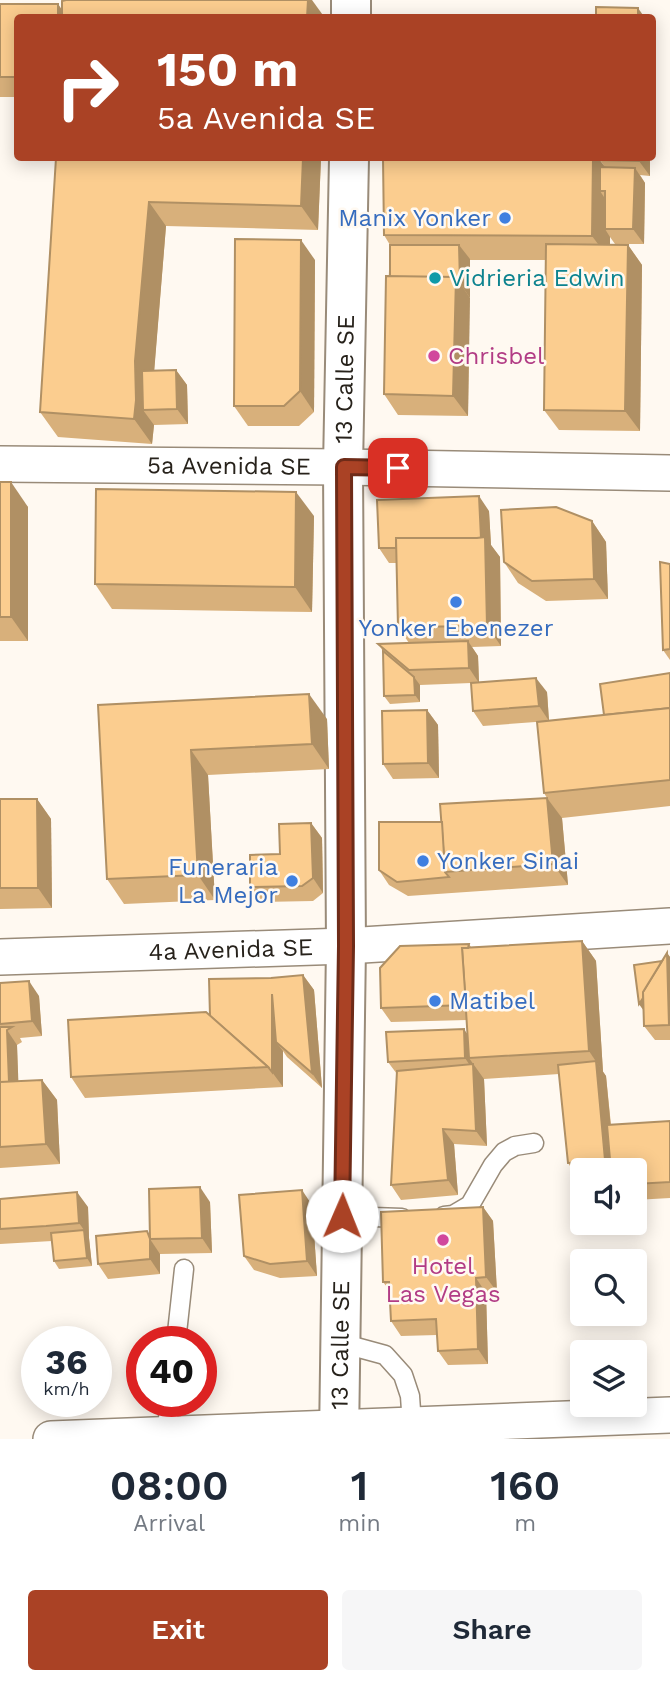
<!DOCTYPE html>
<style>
:root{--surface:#fff;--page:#f6f6f7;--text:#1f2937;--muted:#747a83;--accent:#aa4225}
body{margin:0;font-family:"Work Sans",sans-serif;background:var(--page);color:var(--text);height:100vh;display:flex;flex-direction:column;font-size:26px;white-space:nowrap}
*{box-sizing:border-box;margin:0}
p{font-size:23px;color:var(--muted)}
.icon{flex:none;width:38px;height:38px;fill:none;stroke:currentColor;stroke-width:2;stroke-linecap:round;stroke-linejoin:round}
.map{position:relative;height:1439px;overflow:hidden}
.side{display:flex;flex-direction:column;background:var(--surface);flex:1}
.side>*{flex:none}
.banner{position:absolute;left:14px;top:14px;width:642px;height:147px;border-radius:7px;box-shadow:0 4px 18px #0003;background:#aa4225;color:#fff;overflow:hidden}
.controls{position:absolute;left:570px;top:1158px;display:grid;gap:14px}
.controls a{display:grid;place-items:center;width:77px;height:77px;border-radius:7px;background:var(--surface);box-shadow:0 4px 18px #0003;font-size:35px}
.speed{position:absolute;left:21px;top:1326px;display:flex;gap:14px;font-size:35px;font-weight:700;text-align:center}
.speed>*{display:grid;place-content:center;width:91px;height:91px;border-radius:50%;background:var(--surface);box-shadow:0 4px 18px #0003;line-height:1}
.speed small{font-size:18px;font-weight:400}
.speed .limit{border:10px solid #d22;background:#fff;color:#111}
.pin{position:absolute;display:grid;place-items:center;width:60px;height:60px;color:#fff;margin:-30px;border-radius:14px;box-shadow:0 4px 10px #0006}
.me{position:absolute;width:77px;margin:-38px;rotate:1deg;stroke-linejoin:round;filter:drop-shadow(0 0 5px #0008)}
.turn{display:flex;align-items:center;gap:24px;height:147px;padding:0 28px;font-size:32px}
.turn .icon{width:91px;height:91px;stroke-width:2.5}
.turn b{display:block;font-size:49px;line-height:60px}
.eta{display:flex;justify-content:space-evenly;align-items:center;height:119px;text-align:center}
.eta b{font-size:42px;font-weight:600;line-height:49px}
.cta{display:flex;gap:14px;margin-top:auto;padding:14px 28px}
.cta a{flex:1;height:80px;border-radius:7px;background:var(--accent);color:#fff;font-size:28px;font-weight:600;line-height:80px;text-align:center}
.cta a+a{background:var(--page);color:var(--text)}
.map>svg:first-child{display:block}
</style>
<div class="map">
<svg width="670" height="1439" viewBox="0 0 670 1439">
<rect width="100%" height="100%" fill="#fff9f1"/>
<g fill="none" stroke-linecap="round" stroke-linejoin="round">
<defs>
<g id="lane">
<polyline points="343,1216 402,1218"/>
<polyline points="444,1216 453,1215 470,1205 493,1165 504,1152 515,1146 534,1143"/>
<polyline points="176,1342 184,1269"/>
<polyline points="341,1343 385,1355 403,1375 410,1396 412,1425"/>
<polyline points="166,1434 170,1402"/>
</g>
<g id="street">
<path id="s1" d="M0,464L343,467L670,473"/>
<path id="s2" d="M0,957L346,946L670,926"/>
<polyline points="51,1439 670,1415"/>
</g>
<g id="secondary">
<polyline points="351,18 351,0"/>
<path id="s3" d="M339,1439L346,946L343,467L349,158"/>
</g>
</defs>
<!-- lane casing -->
<use href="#lane" stroke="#998b79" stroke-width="21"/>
<!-- street casing -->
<use href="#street" stroke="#998b79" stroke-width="38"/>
<!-- secondary casing -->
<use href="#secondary" stroke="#998b79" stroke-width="42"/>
<!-- lane -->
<use href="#lane" stroke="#fff" stroke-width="18"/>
<!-- street -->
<use href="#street" stroke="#fff" stroke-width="35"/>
<!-- secondary -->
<use href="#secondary" stroke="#fff" stroke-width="38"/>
</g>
<!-- wall -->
<g fill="#d8b07b">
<polygon points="0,4 58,4 62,10 18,18 18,97 0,97"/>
<polygon points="321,158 318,230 166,226 154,371 176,370 187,385 188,424 154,425 152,444 58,437 40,412 55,195"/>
<polygon points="598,158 605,167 600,160 650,158 650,176 640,175 645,183 644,244 615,244 610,237 610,245 628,245 642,265 640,431 559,430 544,410 546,260 470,260 468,416 398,415 384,394 390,245 384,235"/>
<polygon points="315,260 314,412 299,426 248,426 234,406"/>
<polygon points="0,482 28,507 28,641 0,641"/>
<polygon points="489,511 491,545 500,557 501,646 472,647 478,656 479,682 547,692 549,721 483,726 473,711 471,683 420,685 420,702 390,704 384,696 383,651 378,644 409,643 398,627 397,563 389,563 379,548"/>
<polygon points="314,516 312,612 112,609 95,584"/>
<polygon points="592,521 606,542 608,599 546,601 518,583 504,562"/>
<polygon points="670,564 670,660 663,650"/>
<polygon points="670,673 670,806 562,818 568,885 408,896 389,885 379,870 442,822 547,798 544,793 604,715"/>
<polygon points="98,705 327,719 329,769 208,775 215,900 124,904 107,879"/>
<polygon points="427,710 438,725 439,778 393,779 383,764"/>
<polygon points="0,799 37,799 51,819 52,908 0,909"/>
<polygon points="311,823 322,838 323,893 313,901 261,902 250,887 280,854"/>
<polygon points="582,941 596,961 603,1072 606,1076 611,1125 670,1121 670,1198 635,1200 635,1171 583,1171 583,1178 578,1178 568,1163 559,1074 484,1079 487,1146 454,1144 458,1195 401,1200 391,1185 397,1074 388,1062 468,1034 467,1020 391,1022 381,1008 469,944 471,947"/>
<polygon points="667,953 670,957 670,1040 655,1040 644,1026 644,1011 639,1004"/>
<polygon points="303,975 314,990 322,1088 287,1057 283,1051 283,1087 85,1098 71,1077 210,1016 271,978"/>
<polygon points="0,983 39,996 42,1036 20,1038 22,1042 17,1045 18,1081 42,1080 57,1100 60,1164 0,1168"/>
<polygon points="0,1199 88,1207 89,1238 92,1266 59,1269 54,1261 52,1241 0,1244"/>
<polygon points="210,1202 212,1253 160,1254 160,1274 108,1279 98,1264 147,1231 150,1235"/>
<polygon points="312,1205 317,1276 280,1278 254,1270 244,1256"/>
<polygon points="483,1207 493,1221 497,1292 486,1293 488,1364 448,1365 438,1351 437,1335 401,1336 391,1321 390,1291 383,1282"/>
</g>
<!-- shaded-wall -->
<g fill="#b09064">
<polygon points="308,0 312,0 325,18 307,18"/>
<polygon points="58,4 67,18 58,18"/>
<polygon points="638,8 645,18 638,18"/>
<polygon points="303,158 321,158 318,230 301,206"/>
<polygon points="593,158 598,158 611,175 605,191 600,191 610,206 605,229 610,237 610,260 592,236"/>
<polygon points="639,158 650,158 650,176 639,161"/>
<polygon points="635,168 645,183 644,244 633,229"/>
<polygon points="149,202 166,226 153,386 143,410 154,425 152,444 134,419 135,361"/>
<polygon points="301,240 315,260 314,412 300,391"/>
<polygon points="459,245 470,259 470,298 460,283"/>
<polygon points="628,245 642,265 640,431 625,411"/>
<polygon points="456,277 470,298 468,416 453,396"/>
<polygon points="176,370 187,385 188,424 177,409"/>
<polygon points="11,482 28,507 28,641 11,617"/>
<polygon points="296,492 314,516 312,612 295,587"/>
<polygon points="479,496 489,511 491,545 500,557 501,646 487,626 481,544"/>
<polygon points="592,521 606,542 608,599 594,579"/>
<polygon points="468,641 478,656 479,683 469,668"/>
<polygon points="414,677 420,685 420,702 415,695"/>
<polygon points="536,678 547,692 549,721 539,706"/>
<polygon points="309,694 327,719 329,769 312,744"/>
<polygon points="427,710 438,725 439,778 428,763"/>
<polygon points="191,750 208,775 215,900 198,875"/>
<polygon points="547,798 562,818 568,885 553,864"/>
<polygon points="37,799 51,819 52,908 38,888"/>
<polygon points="311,823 322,838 323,893 313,878"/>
<polygon points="582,941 596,961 603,1072 589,1051"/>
<polygon points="667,953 670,957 670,1026 645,1012 639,1004"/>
<polygon points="303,975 314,990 322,1088 312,1073"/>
<polygon points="29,981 39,996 42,1036 32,1021"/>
<polygon points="272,994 276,1042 283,1051 283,1087 272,1072"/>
<polygon points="464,1029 474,1044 469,1058 484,1079 487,1146 476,1131 473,1070 465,1058"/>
<polygon points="7,1030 17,1045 19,1098 9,1083"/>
<polygon points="596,1061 606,1076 615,1171 613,1171 605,1160"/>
<polygon points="42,1080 57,1100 60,1164 46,1144"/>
<polygon points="443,1129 454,1144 458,1195 448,1180"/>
<polygon points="200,1187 210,1202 212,1253 202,1238"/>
<polygon points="302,1190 312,1205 317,1276 307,1261"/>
<polygon points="77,1192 88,1207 89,1238 92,1266 87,1258 84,1230 79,1223"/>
<polygon points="483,1207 493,1221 497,1292 486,1277"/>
<polygon points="150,1239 160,1254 160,1274 150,1259"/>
<polygon points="476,1278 486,1293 488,1364 478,1349"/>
</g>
<!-- building -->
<g fill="#fbcd8f" stroke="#b09064" stroke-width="2">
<polygon points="66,0 308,0 307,18 62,18 62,1"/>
<polygon points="0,4 58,4 58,18 18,18 18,77 0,77"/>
<polygon points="596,7 638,8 638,18 596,18"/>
<polygon points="56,158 303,158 301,206 149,202 135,361 136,400 134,419 40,412"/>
<polygon points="383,158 593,158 592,236 384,235"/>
<polygon points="600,158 639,158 639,161 600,160"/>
<polygon points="600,167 635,168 633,229 605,229 605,191 600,191"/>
<polygon points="235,239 301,240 300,391 284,406 234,406"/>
<polygon points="546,244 628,245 625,411 544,410"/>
<polygon points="390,245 459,245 460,283 456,277 390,277"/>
<polygon points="386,276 456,277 453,396 384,394"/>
<polygon points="176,370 177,409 143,410 142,371"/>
<rect x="0" y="482" width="11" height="135"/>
<polygon points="96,489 296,492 295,587 95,584"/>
<polygon points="479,496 481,538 396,538 396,548 379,548 377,500"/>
<polygon points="556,507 592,521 594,579 532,581 504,562 501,510"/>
<polygon points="485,537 487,626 398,627 396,538 477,538"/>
<polygon points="660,562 670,564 670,649 663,650"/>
<polygon points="468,641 469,668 409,670 378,644"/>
<polygon points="383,651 414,677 415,695 384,696"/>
<polygon points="670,673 670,708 604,715 600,684"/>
<polygon points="536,678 539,706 473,711 471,683"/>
<polygon points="309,694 312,744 191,750 198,875 107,879 98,705"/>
<polygon points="670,708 670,780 544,793 537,722"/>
<polygon points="427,710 428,763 383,764 382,711"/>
<polygon points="547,798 553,864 445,872 440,804"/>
<polygon points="0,799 37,799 38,888 0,888"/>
<polygon points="379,822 442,822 445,872 449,877 397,882 379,870"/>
<polygon points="311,823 313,878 302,886 250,887 250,855 280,854 279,824"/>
<polygon points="582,941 589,1051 469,1058 462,948"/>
<polygon points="469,944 468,948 462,948 466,1005 381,1008 380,968 400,946"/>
<polygon points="667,953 669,1025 644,1026 643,992"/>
<polygon points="662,961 643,992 643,998 639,1004 634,965"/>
<polygon points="303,975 312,1073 276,1042 272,994 272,1072 268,1067 210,1016 209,979 271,978"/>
<polygon points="29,981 32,1021 0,1024 0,983"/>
<polygon points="206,1012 268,1067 71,1077 68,1020"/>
<polygon points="0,1027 12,1027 7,1030 9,1082 0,1082"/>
<polygon points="464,1029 465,1058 388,1062 386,1032"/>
<polygon points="596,1061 605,1160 568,1163 558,1065"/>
<polygon points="473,1064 476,1131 443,1129 448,1180 391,1185 397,1071"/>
<polygon points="42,1080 46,1144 0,1147 0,1082"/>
<polygon points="670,1121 670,1182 635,1184 635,1171 611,1171 607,1125"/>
<polygon points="200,1187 202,1238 150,1239 149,1189"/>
<polygon points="302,1190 307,1261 270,1264 244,1256 239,1195"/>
<polygon points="77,1192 79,1223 46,1226 0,1229 0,1199"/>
<polygon points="483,1207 486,1277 476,1278 478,1349 438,1351 436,1319 391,1321 389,1282 383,1282 381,1212"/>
<polygon points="84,1230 87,1258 54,1261 51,1233"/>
<polygon points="147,1231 150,1239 150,1259 98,1264 96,1236"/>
</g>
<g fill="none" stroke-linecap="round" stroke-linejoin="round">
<defs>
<polyline id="route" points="342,1216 346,946 344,467 398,468"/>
</defs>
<!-- route casing -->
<use href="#route" stroke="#6e2b18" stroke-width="18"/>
<!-- route -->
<use href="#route" stroke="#aa4225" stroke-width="12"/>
</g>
<!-- markers -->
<g fill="#3f7fe0" stroke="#fff9f1" stroke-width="2.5">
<circle cx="505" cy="218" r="7"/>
<circle cx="456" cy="602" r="7"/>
<circle cx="423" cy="861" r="7"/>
<circle cx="292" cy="881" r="7"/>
<circle cx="435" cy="1001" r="7"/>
</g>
<circle fill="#0f9aa8" stroke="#fff9f1" stroke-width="2.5" cx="435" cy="278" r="7"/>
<g fill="#d1479c" stroke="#fff9f1" stroke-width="2.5">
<circle cx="434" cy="356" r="7"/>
<circle cx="443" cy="1240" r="7"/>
</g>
<g text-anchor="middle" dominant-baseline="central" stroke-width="5" stroke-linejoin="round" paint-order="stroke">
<!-- shop labels -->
<g font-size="24" fill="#366cbe" stroke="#fff9f1" text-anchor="end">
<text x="491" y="218">Manix Yonker</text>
<text x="456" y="628" text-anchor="middle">Yonker Ebenezer</text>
<text x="437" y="861" text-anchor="start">Yonker Sinai</text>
<text x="278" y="867">Funeraria<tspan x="278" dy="28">La Mejor</tspan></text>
<text x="449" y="1001" text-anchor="start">Matibel</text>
</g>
<!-- culture labels -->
<g font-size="24" fill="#0d838f" stroke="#fff9f1" text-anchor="start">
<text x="449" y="278">Vidrieria Edwin</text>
</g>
<!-- hotel labels -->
<g font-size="24" fill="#b23c85" stroke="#fff9f1" text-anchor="start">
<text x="448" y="356">Chrisbel</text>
<text x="443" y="1266" text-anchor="middle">Hotel<tspan x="443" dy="28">Las Vegas</tspan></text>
</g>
<!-- street labels -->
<g font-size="24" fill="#27221b" stroke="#fff9f1">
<text stroke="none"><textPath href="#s3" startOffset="1060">13 Calle SE</textPath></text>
<text stroke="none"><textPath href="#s1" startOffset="229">5a Avenida SE</textPath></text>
<text stroke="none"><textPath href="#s2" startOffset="231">4a Avenida SE</textPath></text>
<text stroke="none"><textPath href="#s3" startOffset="94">13 Calle SE</textPath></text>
</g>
</g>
</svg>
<div class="controls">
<a><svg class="icon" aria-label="sound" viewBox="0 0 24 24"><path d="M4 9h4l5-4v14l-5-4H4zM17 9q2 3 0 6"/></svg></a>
<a><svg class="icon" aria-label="search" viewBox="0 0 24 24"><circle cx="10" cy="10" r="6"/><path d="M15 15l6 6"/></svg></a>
<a><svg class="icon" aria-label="layers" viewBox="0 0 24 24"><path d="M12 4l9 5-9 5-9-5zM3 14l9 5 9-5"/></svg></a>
</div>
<div class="speed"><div>36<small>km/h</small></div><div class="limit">40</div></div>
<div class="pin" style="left:398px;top:468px;background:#d93025"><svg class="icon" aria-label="arrive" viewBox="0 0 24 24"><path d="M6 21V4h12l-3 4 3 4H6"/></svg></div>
<svg class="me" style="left:342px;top:1216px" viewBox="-20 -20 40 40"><circle r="19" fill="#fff"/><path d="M0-13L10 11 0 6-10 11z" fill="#aa4225"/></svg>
<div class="banner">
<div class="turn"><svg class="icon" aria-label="right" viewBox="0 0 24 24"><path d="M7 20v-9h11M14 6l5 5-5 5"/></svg><div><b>150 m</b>5a Avenida SE</div></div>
</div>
</div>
<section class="side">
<div class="eta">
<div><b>08:00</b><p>Arrival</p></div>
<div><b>1</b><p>min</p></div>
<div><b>160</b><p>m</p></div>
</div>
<div class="cta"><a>Exit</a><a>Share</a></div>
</section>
